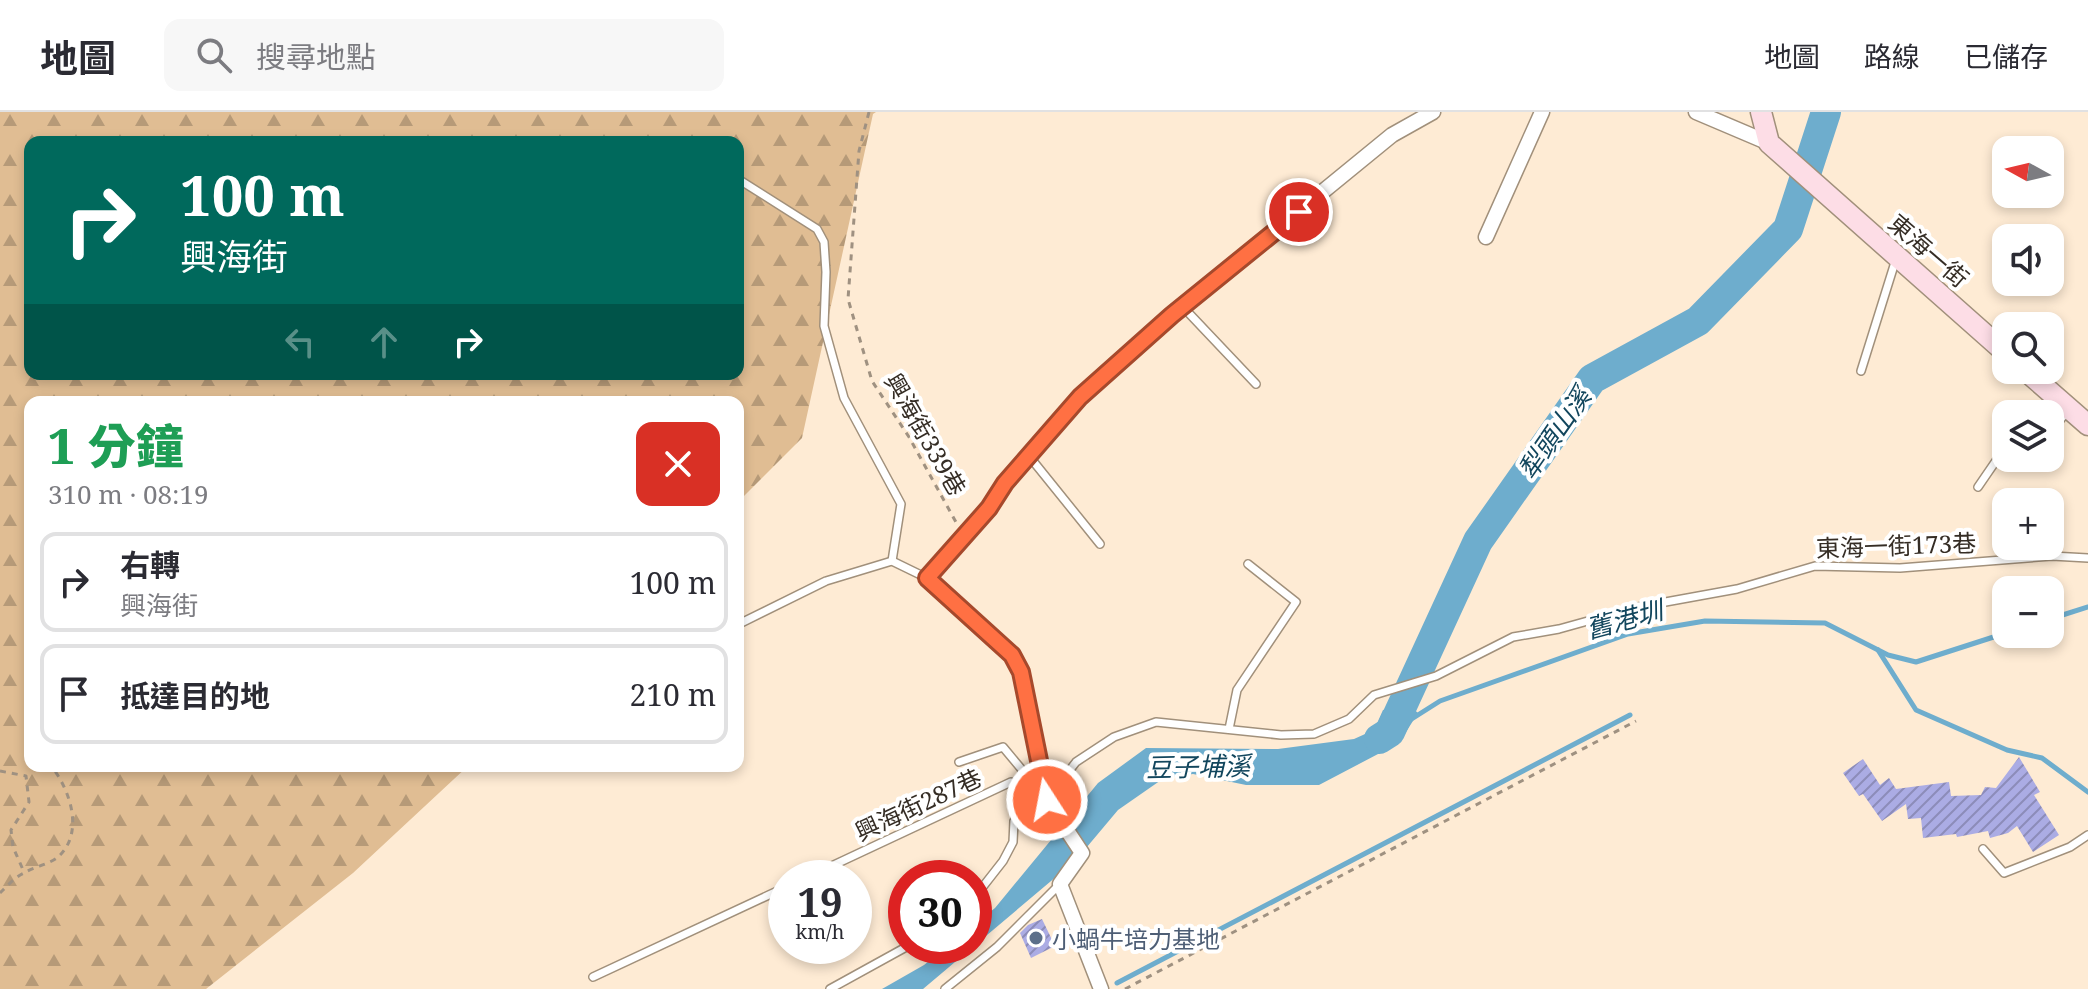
<!DOCTYPE html>
<html lang="zh-TW">
<meta charset="utf-8">
<style>
:root{--surface:#fff;--page:#f7f7f7;--text:#2b2b33;--muted:#7c7c81;--line:#e1e1e2}
body{margin:0;font-family:"Noto Serif","Noto Sans TC",serif;background:var(--page);color:var(--text);height:100vh;display:flex;flex-direction:column;font-size:30px;white-space:nowrap}
*{box-sizing:border-box;margin:0}
p{font-size:26px;color:var(--muted)}
.icon{flex:none;width:44px;height:44px;fill:none;stroke:currentColor;stroke-width:2;stroke-linecap:round;stroke-linejoin:round}
.map{position:relative;flex:1;overflow:hidden}
.details{position:absolute;left:24px;top:284px;width:720px;height:376px;display:flex;flex-direction:column;background:var(--surface);border-radius:16px;box-shadow:0 4px 12px #0003}
.details>*{flex:none}
.top-card{position:absolute;left:24px;top:24px;width:720px;height:244px;border-radius:16px;box-shadow:0 4px 12px #0003;background:#00695c;color:#fff;overflow:hidden}
.needle{width:52px;rotate:278deg}
.buttons{position:absolute;left:1992px;top:24px;display:grid;gap:16px}
.buttons a{display:grid;place-items:center;width:72px;height:72px;border-radius:16px;background:var(--surface);box-shadow:0 4px 12px #0003;font-size:40px}
.speed{position:absolute;left:768px;top:748px;display:flex;gap:16px;font-size:40px;font-weight:700;text-align:center}
.speed>*{display:grid;place-content:center;width:104px;height:104px;border-radius:50%;background:var(--surface);box-shadow:0 4px 12px #0003;line-height:1}
.speed small{font-size:20px;font-weight:400}
.speed .limit{border:12px solid #d22;background:#fff;color:#111}
.pin{position:absolute;display:grid;place-items:center;width:68px;height:68px;color:#fff;margin:-34px;border:4px solid #fff;border-radius:50%;box-shadow:0 2px 8px #0007}
.me{position:absolute;width:88px;margin:-44px;rotate:349deg;stroke-linejoin:round;filter:drop-shadow(0 0 6px #0008)}
.turn{display:flex;align-items:center;gap:28px;height:168px;padding:0 24px;font-size:36px}
.turn .icon{width:104px;height:104px;stroke-width:2.5}
.turn b{display:block;font-size:56px;line-height:68px}
.lanes{display:flex;align-items:center;height:76px;padding:0 24px;background:#0003;justify-content:center;gap:40px;direction:ltr}
.lanes .off{opacity:.35}
.round{display:grid;place-items:center;flex:none;width:84px;height:84px;border-radius:16px;background:var(--page)}
.summary{display:flex;align-items:center;justify-content:space-between;height:136px;padding:0 24px}
h1{font-size:48px;font-weight:800;line-height:60px;color:#1e9e55}
ul{padding:0;list-style:none}
li{display:flex;align-items:center;gap:24px;height:100px;margin:0 16px 12px;padding:0 8px;border:4px solid var(--line);border-radius:16px}
li div{flex:1}
li b{display:block;font-size:30px}
li em{font-style:normal}
header{display:flex;align-items:center;gap:48px;box-sizing:border-box;height:112px;padding:0 40px;background:var(--surface);border-bottom:2px solid var(--line)}
header strong{font-size:38px}
nav{display:flex;gap:44px;margin-inline-start:auto;font-size:28px}
.search{width:560px;height:72px;background:var(--page);display:flex;align-items:center;gap:20px;box-sizing:border-box;padding:0 28px;border-radius:16px;color:var(--muted);font-size:30px}
.map>svg:first-child{display:block}
</style>
<header>
<strong>地圖</strong>
<div class="search"><svg class="icon" aria-label="search" viewBox="0 0 24 24"><circle cx="10" cy="10" r="6"/><path d="M15 15l6 6"/></svg>搜尋地點</div>
<nav><a>地圖</a><a>路線</a><a>已儲存</a></nav>
</header>
<div class="map">
<svg width="2088" height="877" viewBox="0 0 2088 877">
<defs>
<pattern id="forest-firs" width="22" height="20" patternUnits="userSpaceOnUse" patternTransform="scale(2)"><rect width="22" height="20" fill="#e0bd93"/><path d="M5 1l3.5 6h-7zM16 11l3.5 6h-7z" fill="#b69a78"/></pattern>
<pattern id="building-hatch" width="6" height="6" patternUnits="userSpaceOnUse" patternTransform="scale(2)"><rect width="6" height="6" fill="#abace4"/><path d="M-1 1l2-2M0 6l6-6M5 7l2-2" fill="none" stroke="#8c8cb9"/></pattern>
</defs>
<rect width="100%" height="100%" fill="#feebd4"/>
<!-- forest -->
<path fill="url(#forest-firs)" fill-rule="evenodd" d="M0,0H876L873,2L802,326L738,390V290H30V654H468L353,761L206,877H0ZM30,30H738V262H30Z"/>
<!-- water -->
<g fill="#6eadcd">
<polygon points="1409,593 1418,601 1399,631 1319,673 1246,673 1193,662 1164,666 1118,698 1076,748 974,834 974,813 995,796 1098,671 1146,636 1278,637 1354,627 1374,618 1383,598"/>
<polygon points="948,834 974,834 923,877 882,877 924,853"/>
</g>
<g fill="none" stroke-linecap="round" stroke-linejoin="round">
<!-- stream -->
<g stroke="#6eadcd" stroke-width="5">
<polyline points="2050,507 2088,495"/>
<polyline points="1878,538 1916,598 2007,638 2042,646 2088,680"/>
<polyline points="1410,608 1440,589 1628,522 1705,509 1825,511 1888,543 1916,550 2006,521"/>
<polyline points="1117,871 1630,603"/>
</g>
<!-- river -->
<polyline stroke="#6eadcd" stroke-width="30" points="1379,627 1390,620 1478,429 1592,267 1698,209 1788,117 1826,0"/>
</g>
<!-- building -->
<g fill="url(#building-hatch)">
<polygon points="2019,645 2040,680 2034,683 2059,723 2033,740 2017,714 2008,721 1990,726 1988,719 1957,725 1956,722 1923,726 1921,706 1908,707 1906,692 1882,709 1863,682 1859,684 1843,661 1863,647 1880,673 1889,666 1896,677 1949,670 1951,684 1981,683 1985,675 1996,676"/>
<polygon points="1042,807 1055,834 1031,846 1020,821 1028,813"/>
</g>
<g fill="none" stroke-linecap="round" stroke-linejoin="round">
<defs>
<g id="lane">
<polyline points="738,67 817,117 824,130 826,160 824,214 844,286 901,392 892,449"/>
<polyline points="1183,195 1256,272"/>
<polyline points="1861,259 1896,147"/>
<polyline points="2050,321 2068,298"/>
<polyline points="1029,344 1100,432"/>
<polyline points="1978,375 2002,340 2006,340"/>
<polyline points="743,510 826,469 892,449 927,466"/>
<polyline points="1229,617 1237,578 1296,490 1248,452"/>
<polyline points="959,650 1003,635 1043,683"/>
<polyline points="1983,737 2004,761 2070,735 2088,723"/>
<polyline points="806,766 1011,670 1045,687"/>
<polyline points="974,786 1003,749 1013,730 1014,709 1021,701 1047,688 1076,650 1114,625 1156,610 1281,623 1314,622 1349,607 1374,583 1436,564 1513,525 1559,517 1638,495 1737,477 1815,454 1900,456 2052,444 2088,446"/>
<polyline points="593,865 786,775"/>
<polyline points="830,877 908,834"/>
<polyline points="945,877 997,835 1060,772"/>
</g>
<g id="street">
<polyline points="1696,0 1769,31"/>
<polyline points="1486,125 1542,0"/>
<polyline points="1101,877 1060,772 1082,741 1047,688 1021,560 1012,543 927,466 989,396 1005,371 1080,285 1172,203 1392,23 1433,0"/>
</g>
<g id="secondary">
<polyline points="1761,0 1769,31 2006,241"/>
<polyline points="2025,258 2088,313"/>
</g>
</defs>
<!-- lane casing -->
<use href="#lane" stroke="#a1907b" stroke-width="10"/>
<!-- street casing -->
<use href="#street" stroke="#a1907b" stroke-width="17"/>
<!-- secondary casing -->
<use href="#secondary" stroke="#a1907b" stroke-width="23"/>
<!-- path -->
<g stroke="#9f9181" stroke-width="3" stroke-dasharray="6 6" stroke-linecap="butt">
<polyline points="869,0 859,39 848,187 872,269 909,325 957,412"/>
<polyline points="0,659 26,664 29,690 11,718 13,735 24,760"/>
<path d="M0,781C7,774 15,765 24,761C33,755 50,752 58,745C85,721 70,677 51,654"/>
<polyline points="1125,877 1636,609"/>
</g>
<!-- lane -->
<use href="#lane" stroke="#fff" stroke-width="7"/>
<!-- street -->
<use href="#street" stroke="#fff" stroke-width="14"/>
<!-- secondary -->
<use href="#secondary" stroke="#fddde6" stroke-width="20"/>
</g>
<g fill="none" stroke-linecap="round" stroke-linejoin="round">
<defs>
<polyline id="route" points="1047,688 1021,560 1012,543 927,466 989,396 1005,371 1080,285 1172,203 1299,100"/>
</defs>
<!-- route casing -->
<use href="#route" stroke="#a6492c" stroke-width="20"/>
<!-- route -->
<use href="#route" stroke="#ff7043" stroke-width="14"/>
</g>
<!-- markers -->
<circle fill="#5c6f8a" stroke="#fff" stroke-width="3" cx="1036" cy="826" r="8"/>
<g text-anchor="middle" dominant-baseline="central" stroke-width="8" stroke-linejoin="round" paint-order="stroke">
<!-- street labels -->
<g font-size="24" fill="#352d25" stroke="#fff">
<text transform="translate(1929 138) rotate(41)">東海一街</text>
<text transform="translate(926 322) rotate(60)">興海街339巷</text>
<text transform="translate(1896 433) rotate(-2)">東海一街173巷</text>
<text transform="translate(918 692) rotate(-25)">興海街287巷</text>
</g>
<!-- service labels -->
<g font-size="24" fill="#4e5e75" stroke="#fff" text-anchor="start">
<text x="1052" y="826">小蝸牛培力基地</text>
</g>
<!-- water labels -->
<g font-size="26" font-style="italic" fill="#12465d" stroke="#fff">
<text transform="translate(1554 321) rotate(-55)">犁頭山溪</text>
<text transform="translate(1624 507) rotate(-15)">舊港圳</text>
<text transform="translate(1198 654) rotate(-1)">豆子埔溪</text>
</g>
</g>
</svg>
<div class="buttons">
<a><svg class="needle" viewBox="-14 -14 28 28"><path d="M0-13l5 13h-10z" fill="#e53935"/><path d="M0 13l5-13h-10z" fill="#7c7c81"/></svg></a>
<a><svg class="icon" aria-label="sound" viewBox="0 0 24 24"><path d="M4 9h4l5-4v14l-5-4H4zM17 9q2 3 0 6"/></svg></a>
<a><svg class="icon" aria-label="search" viewBox="0 0 24 24"><circle cx="10" cy="10" r="6"/><path d="M15 15l6 6"/></svg></a>
<a><svg class="icon" aria-label="layers" viewBox="0 0 24 24"><path d="M12 4l9 5-9 5-9-5zM3 14l9 5 9-5"/></svg></a>
<a>+</a>
<a>−</a>
</div>
<div class="speed"><div>19<small>km/h</small></div><div class="limit">30</div></div>
<div class="pin" style="left:1299px;top:100px;background:#d93025"><svg class="icon" aria-label="arrive" viewBox="0 0 24 24"><path d="M6 21V4h12l-3 4 3 4H6"/></svg></div>
<svg class="me" style="left:1047px;top:688px" viewBox="-20 -20 40 40"><circle r="17" fill="#ff7043" stroke="#fff" stroke-width="3"/><path d="M0-11L8 9 0 5-8 9z" fill="#fff"/></svg>
<div class="top-card">
<div class="turn"><svg class="icon" aria-label="right" viewBox="0 0 24 24"><path d="M7 20v-9h11M14 6l5 5-5 5"/></svg><div><b>100 m</b>興海街</div></div>
<div class="lanes"><svg class="icon off" aria-label="left" viewBox="0 0 24 24"><path d="M17 20v-9H6M10 6l-5 5 5 5"/></svg><svg class="icon off" aria-label="ahead" viewBox="0 0 24 24"><path d="M12 20V5M6 11l6-6 6 6"/></svg><svg class="icon" aria-label="right" viewBox="0 0 24 24"><path d="M7 20v-9h11M14 6l5 5-5 5"/></svg></div>
</div>
<section class="details">
<div class="summary"><div><h1>1 分鐘</h1><p>310 m · 08:19</p></div><a class="round" style="background:#d93025;color:#fff"><svg class="icon" aria-label="close" viewBox="0 0 24 24"><path d="M6 6l12 12M18 6L6 18"/></svg></a></div>
<ul>
<li><svg class="icon" aria-label="right" viewBox="0 0 24 24"><path d="M7 20v-9h11M14 6l5 5-5 5"/></svg><div><b>右轉</b><p>興海街</p></div><em>100 m</em></li>
<li><svg class="icon" aria-label="arrive" viewBox="0 0 24 24"><path d="M6 21V4h12l-3 4 3 4H6"/></svg><div><b>抵達目的地</b></div><em>210 m</em></li>
</ul>
</section>
</div>
